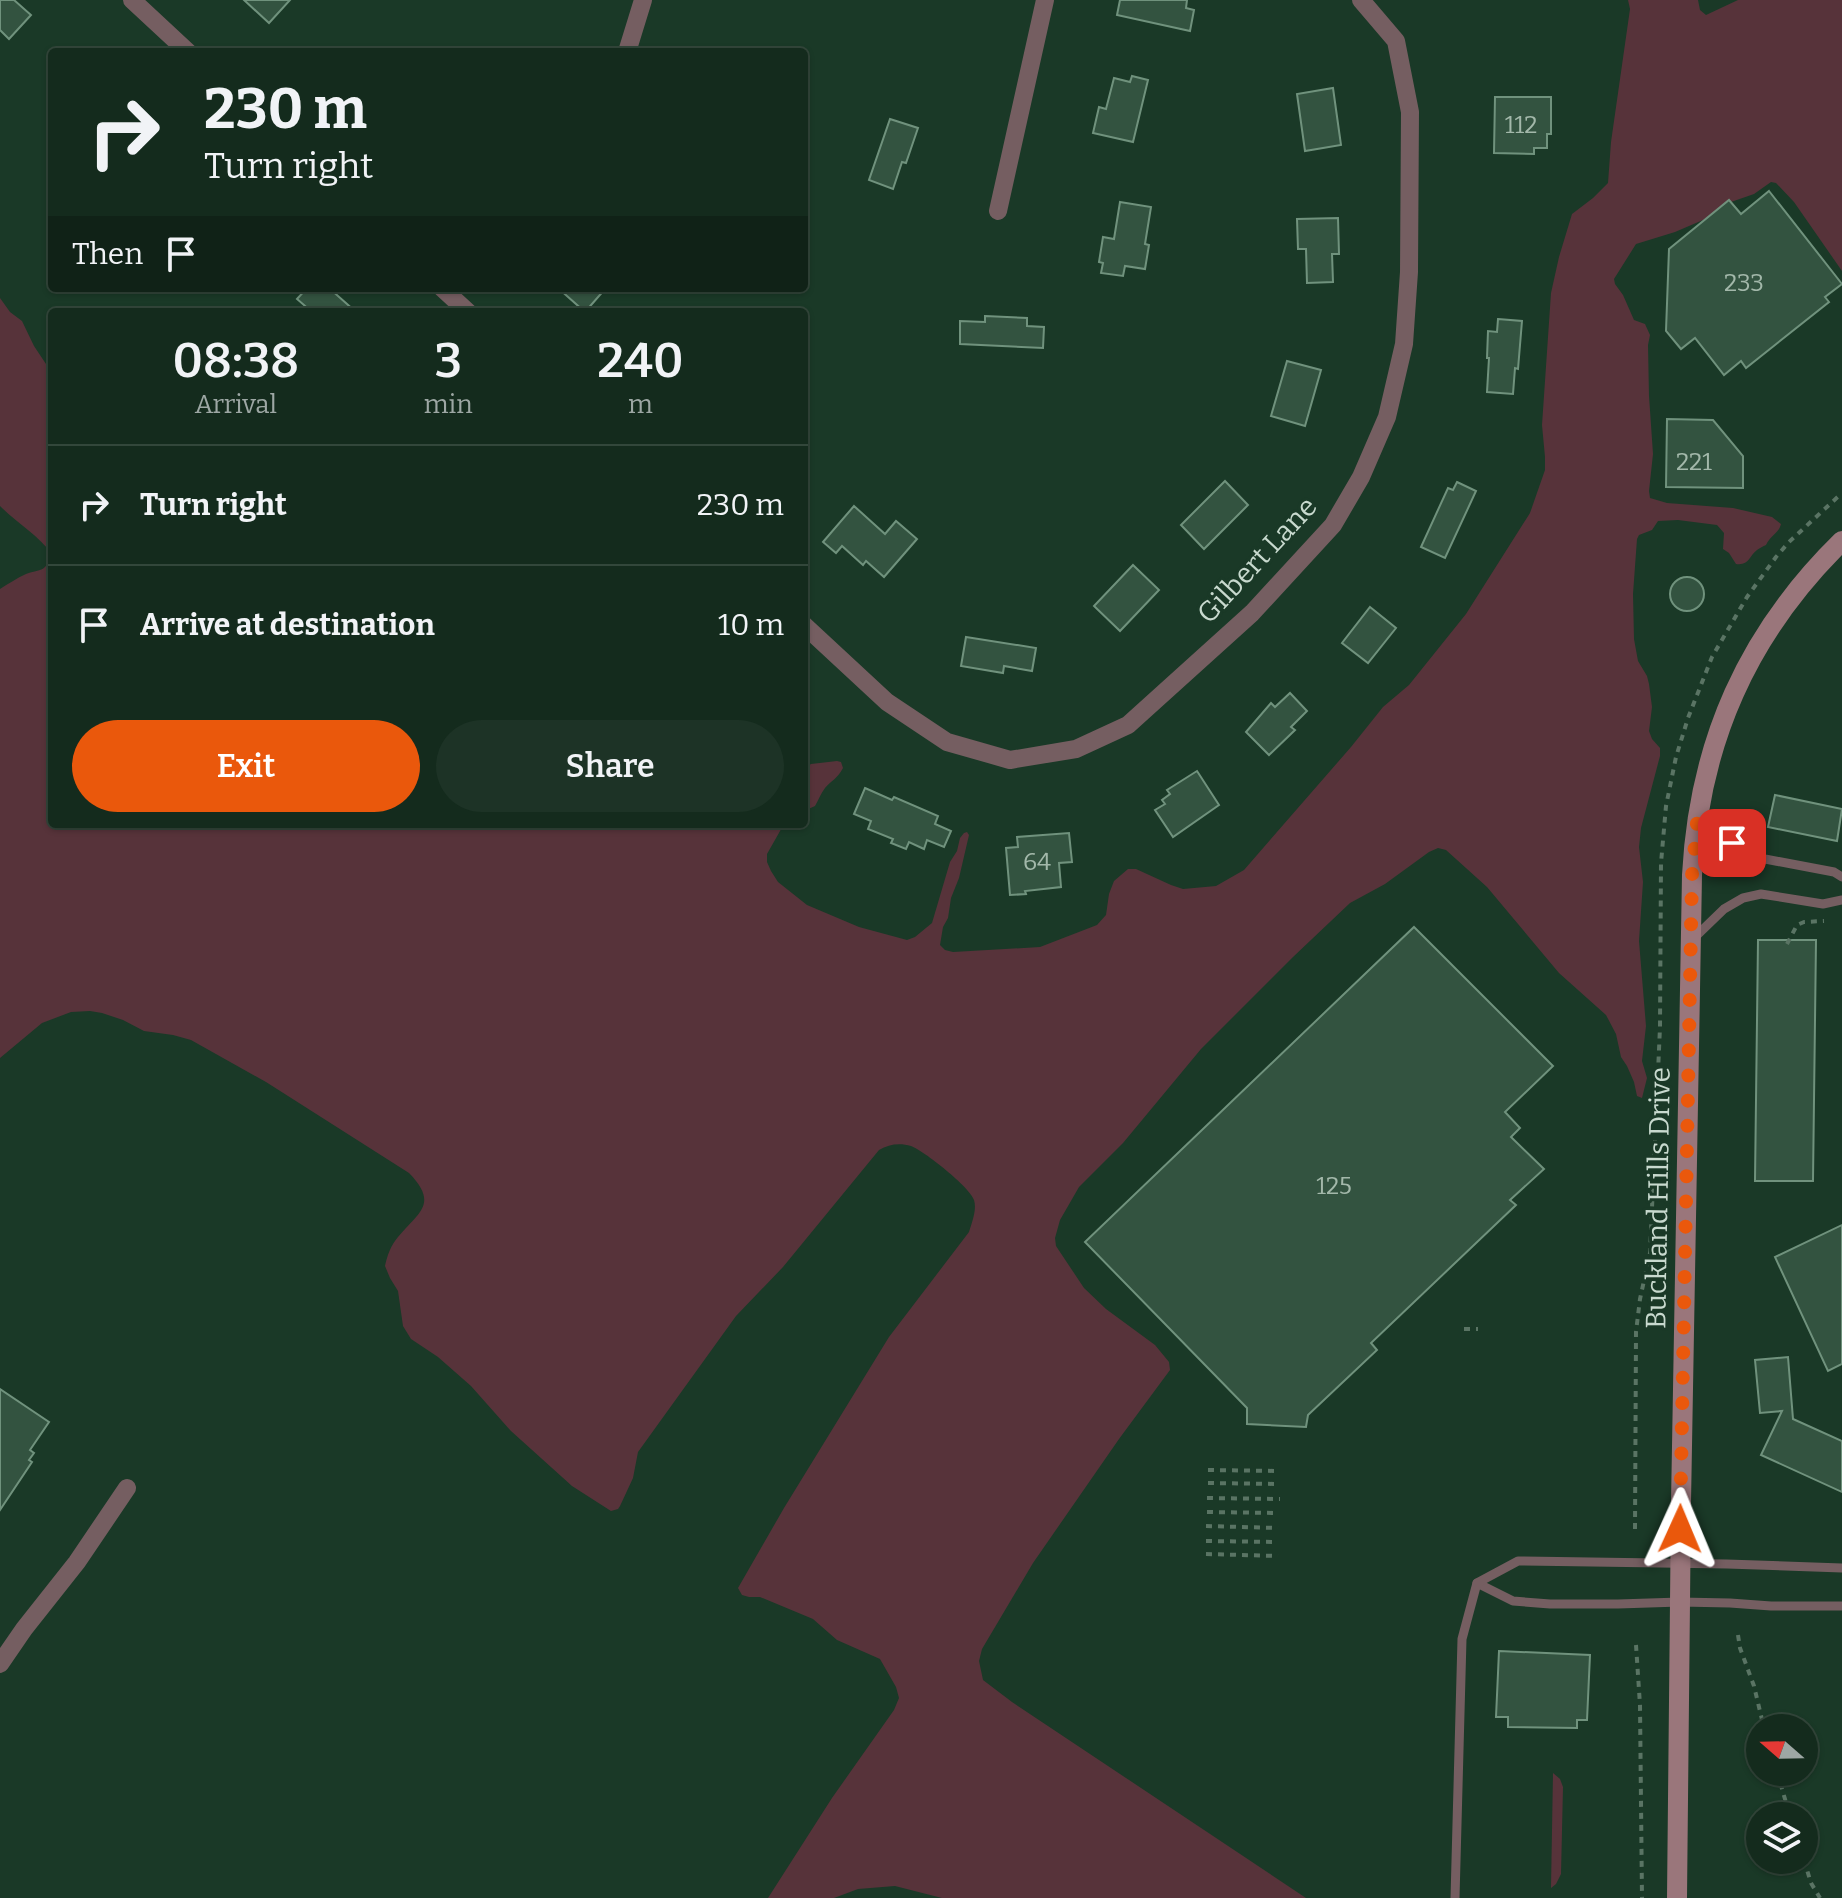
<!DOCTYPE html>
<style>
:root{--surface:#142b1d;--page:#1d3326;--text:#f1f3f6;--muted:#9da7a4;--line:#33473b;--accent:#ea580c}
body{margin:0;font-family:Bitter,serif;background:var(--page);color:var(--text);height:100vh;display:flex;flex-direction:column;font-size:30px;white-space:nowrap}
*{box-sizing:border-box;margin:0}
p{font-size:26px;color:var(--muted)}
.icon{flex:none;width:44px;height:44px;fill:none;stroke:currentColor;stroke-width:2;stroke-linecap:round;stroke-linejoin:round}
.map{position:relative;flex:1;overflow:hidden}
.panel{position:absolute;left:48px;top:308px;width:760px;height:520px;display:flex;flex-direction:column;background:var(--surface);border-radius:8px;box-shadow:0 2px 6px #0004,0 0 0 2px var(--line)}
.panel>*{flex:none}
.top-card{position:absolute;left:48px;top:48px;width:760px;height:244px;border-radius:8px;box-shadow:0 2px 6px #0004,0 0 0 2px var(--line);background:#142b1d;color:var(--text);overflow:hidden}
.needle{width:52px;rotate:290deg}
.tools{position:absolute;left:1746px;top:1714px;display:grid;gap:16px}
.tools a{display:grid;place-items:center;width:72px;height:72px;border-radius:50%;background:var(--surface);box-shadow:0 2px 6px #0004,0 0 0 2px var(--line);font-size:40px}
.pin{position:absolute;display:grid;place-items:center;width:68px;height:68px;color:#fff;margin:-34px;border-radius:16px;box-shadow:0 4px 12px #0006}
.me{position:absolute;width:88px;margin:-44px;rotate:1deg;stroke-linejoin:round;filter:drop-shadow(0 0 6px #0008)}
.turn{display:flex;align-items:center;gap:28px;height:168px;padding:0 24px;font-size:36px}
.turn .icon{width:104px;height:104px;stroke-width:2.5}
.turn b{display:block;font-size:56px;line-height:68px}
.then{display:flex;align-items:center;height:76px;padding:0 24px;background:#0003;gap:16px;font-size:30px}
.eta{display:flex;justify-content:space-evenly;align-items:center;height:136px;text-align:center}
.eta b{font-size:48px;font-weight:600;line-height:56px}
.cta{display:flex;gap:16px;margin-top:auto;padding:16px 24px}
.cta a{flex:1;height:92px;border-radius:48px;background:var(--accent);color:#fff;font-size:32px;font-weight:600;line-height:92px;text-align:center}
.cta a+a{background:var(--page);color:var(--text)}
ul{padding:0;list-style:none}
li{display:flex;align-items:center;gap:24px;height:120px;padding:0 24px;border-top:2px solid var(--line)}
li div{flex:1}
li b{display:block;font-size:30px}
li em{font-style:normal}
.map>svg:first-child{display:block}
</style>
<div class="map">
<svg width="1842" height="1898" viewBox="0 0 1842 1898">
<rect width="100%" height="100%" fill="#1a3927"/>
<!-- green -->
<g fill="#57333a">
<path d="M1628,0H1698L1700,10L1706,15L1738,0H1842V271L1794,202L1776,183L1771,182L1754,194L1731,202L1703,220L1675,232L1636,244L1614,279L1615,284L1623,295L1634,320L1645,324L1650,335L1648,345L1649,396L1653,454L1649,491L1650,498L1667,503L1733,508L1772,517L1781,524C1779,533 1770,536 1766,545C1763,546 1760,548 1757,550C1749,556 1749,566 1736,564L1729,553L1723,549L1724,533L1717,525L1678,520L1658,521L1652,530L1639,535L1637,539L1633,594L1634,639L1638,661L1647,676L1649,684L1652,707L1649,731L1652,739L1660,748V756L1641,828L1639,847L1643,882L1639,941L1646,1026L1642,1061L1647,1078L1642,1098L1637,1096L1634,1082L1627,1066L1621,1057L1616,1034L1606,1015L1559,973L1487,887L1446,850L1438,848L1429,852L1385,884L1350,903L1293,957L1201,1049L1123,1143L1079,1187L1060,1220L1055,1238L1056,1246L1084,1288L1106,1309L1155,1345L1169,1362L1170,1370L1119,1439L1033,1563L982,1649L979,1661L983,1680L1012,1702L1306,1898H942L895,1886L858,1889L834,1898H768L832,1798L894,1710L899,1698L896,1687L880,1659L837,1640L813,1619L760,1597H749L742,1595L738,1588L784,1508L889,1337L969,1232C972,1222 977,1210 974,1200C971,1188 923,1150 911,1146C900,1143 889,1144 879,1150L783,1267L736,1316L638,1452L633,1478L620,1506L618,1509L611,1511L572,1486L511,1431L471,1386L438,1357L411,1339L403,1326L398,1291L390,1278L385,1266C387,1256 391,1245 398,1237C419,1212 439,1204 409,1173L266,1082L191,1040L173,1035L144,1031L123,1020L102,1013L90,1011L71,1012L42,1023L0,1058V589C8,584 17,578 26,574C42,568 44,574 52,554C39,536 16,522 0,506V298L10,312L22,321L34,346L52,373V824H692L701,827L708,824H784L767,854V862L771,871L778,882L807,905L859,927L907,940L915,937L932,923L950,862L957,851L960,838L964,833L967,832L969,835L959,878L951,898L948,918L943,927L940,945L945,950L953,952L1040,947L1097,925L1106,915L1109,894L1114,881L1128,869H1136L1171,885L1183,889L1216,886L1244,870L1351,747L1383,707L1409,685L1466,614L1530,513L1545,470V457L1542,425L1551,293L1559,257L1572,214L1593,198L1608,183L1611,142L1630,9Z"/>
<path d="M837,761L841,762L843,768C837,779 832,780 825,788C821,793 818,801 815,806L804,811V768L811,764Z"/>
<polygon points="1553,1773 1560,1779 1563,1787 1561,1874 1556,1884 1551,1888"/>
</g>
<!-- building -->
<g fill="#335340" stroke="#70927d" stroke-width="2">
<polygon points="0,0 14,0 31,15 9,39 0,30"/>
<polygon points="244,0 290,0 269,23"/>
<polygon points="1120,0 1187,0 1186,8 1194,10 1190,31 1117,15"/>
<polygon points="1132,76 1148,80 1133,142 1093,133 1099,107 1106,109 1114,78 1130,82"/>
<polygon points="1333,88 1341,145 1305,151 1297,94"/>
<polygon points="1495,97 1551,97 1551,134 1547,134 1547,148 1534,148 1534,154 1494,153"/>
<polygon points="890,119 918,128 906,163 902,162 893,189 869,180"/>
<polygon points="1769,191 1842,284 1825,297 1829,302 1746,368 1741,361 1724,375 1695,338 1681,349 1666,331 1669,249 1729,200 1741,214"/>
<polygon points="1120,202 1151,207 1145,244 1149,245 1145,269 1125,266 1123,276 1101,273 1103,263 1099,262 1103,237 1114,239"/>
<polygon points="1338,218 1339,254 1332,254 1333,282 1307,283 1306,249 1298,249 1297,219"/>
<polygon points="307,288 329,288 356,312 312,312 297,299"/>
<polygon points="558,288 606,288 585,312"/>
<polygon points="985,316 1027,318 1027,326 1044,327 1043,348 960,344 960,321 985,322"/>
<polygon points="1498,319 1522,321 1518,369 1515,368 1513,394 1487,392 1489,358 1487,358 1488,331 1497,332"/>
<polygon points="1287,361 1321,370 1305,426 1271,416"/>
<polygon points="1667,419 1713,420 1743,456 1743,488 1666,487"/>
<polygon points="1225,481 1248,505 1204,549 1181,525"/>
<polygon points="1457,482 1476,491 1445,558 1421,547 1448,488 1453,490"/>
<polygon points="854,506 885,534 896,521 917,539 884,577 866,561 863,565 842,546 836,553 823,542"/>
<polygon points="1133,565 1159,590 1120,631 1094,606"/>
<circle cx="1687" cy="594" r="17"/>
<polygon points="1370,607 1396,628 1368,663 1342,643"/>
<polygon points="966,637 1036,648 1032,671 1004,666 1003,673 961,666"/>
<polygon points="1290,693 1307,711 1291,727 1295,730 1269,755 1246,732 1271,703 1275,707"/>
<polygon points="1197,771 1219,805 1173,837 1155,810 1165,804 1162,800 1170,794 1167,790"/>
<polygon points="865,788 892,800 894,797 938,816 935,824 951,831 944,847 927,840 924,849 909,842 906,849 891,843 893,839 868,829 871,821 854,814"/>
<polygon points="1775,795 1842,809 1837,841 1768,827"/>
<polygon points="1069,833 1072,862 1059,863 1061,887 1025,891 1026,894 1010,895 1006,848 1018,847 1017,837"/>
<polygon points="1414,927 1553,1066 1505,1112 1520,1128 1511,1137 1544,1169 1510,1200 1516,1205 1371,1343 1377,1350 1308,1415 1306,1427 1247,1424 1247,1408 1085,1242"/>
<polygon points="1758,940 1816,940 1813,1181 1755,1181"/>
<polygon points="1842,1225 1842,1364 1828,1371 1775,1257"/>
<polygon points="1788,1357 1793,1419 1842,1441 1842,1492 1761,1455 1782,1411 1760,1413 1755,1360"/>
<polygon points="0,1389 49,1422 30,1450 34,1453 29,1460 32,1462 0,1510"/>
<polygon points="1499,1651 1590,1655 1587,1720 1577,1720 1577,1728 1508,1727 1508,1717 1496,1717"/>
</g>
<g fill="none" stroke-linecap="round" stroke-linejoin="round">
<!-- path -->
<g stroke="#5a7464" stroke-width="4" stroke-dasharray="6 6" stroke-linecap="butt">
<polyline points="1787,944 1797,925 1804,922 1824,921"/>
<polyline points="1464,1329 1478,1329"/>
<polyline points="1208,1470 1280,1471"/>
<polyline points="1208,1483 1280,1484"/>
<polyline points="1207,1498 1280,1499"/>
<polyline points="1207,1512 1279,1513"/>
<polyline points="1206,1526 1278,1528"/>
<polyline points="1635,1529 1636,1332 1640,1299 1650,1253 1660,1027 1661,863 1666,806 1676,757 1688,718 1712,657 1747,597 1776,557 1789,542 1842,493"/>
<polyline points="1206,1541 1278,1542"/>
<polyline points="1206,1554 1278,1556"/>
<polyline points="1738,1635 1740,1648 1754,1686 1764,1728"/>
<polyline points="1636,1645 1640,1705 1642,1898"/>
<polyline points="1777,1772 1790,1816"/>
<polyline points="1804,1860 1811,1883 1820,1898"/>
</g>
<!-- lane -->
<g stroke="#755e61" stroke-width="9">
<polyline points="1700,813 1732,843 1765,859 1834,872 1842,877"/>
<polyline points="1693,939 1724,909 1743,898 1761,894 1823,904 1842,900"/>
<polyline points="1477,1583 1513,1601 1550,1604 1618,1604 1680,1602 1730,1603 1771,1606 1842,1606"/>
<polyline points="1455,1898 1462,1639 1477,1583 1518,1561 1727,1564 1842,1568"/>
</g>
<!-- street -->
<g stroke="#755e61" stroke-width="18">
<polyline points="132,0 188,52"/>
<polyline points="627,52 643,0"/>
<polyline points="998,211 1045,0"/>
<polyline points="442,288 468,312"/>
<polyline points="804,625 887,702 947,742 1010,760 1076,749 1128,725 1252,613 1333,525 1361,477 1387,417 1404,344 1409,272 1410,112 1396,41 1361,0"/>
<polyline points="0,1664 24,1629 77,1562 127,1488"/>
</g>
<!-- secondary -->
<path stroke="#9a767b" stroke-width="20" d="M1677,1898L1681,1503L1692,875C1699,743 1747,634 1842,541"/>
</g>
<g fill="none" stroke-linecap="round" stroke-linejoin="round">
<!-- route -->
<polyline stroke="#ea580c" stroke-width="14" stroke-dasharray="0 25.2" points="1680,1529 1692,875 1698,812 1732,843"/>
</g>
<g text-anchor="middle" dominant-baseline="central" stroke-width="6" stroke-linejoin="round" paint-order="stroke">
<!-- number labels -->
<g font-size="24" fill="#a3b8aa">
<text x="1521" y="125">112</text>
<text x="1744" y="283">233</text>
<text x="1694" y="462">221</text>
<text x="1037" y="862">64</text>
<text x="1334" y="1186">125</text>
</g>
<!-- street labels -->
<g font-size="28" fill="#c8d9ce" stroke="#1a3927">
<text transform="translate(1257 560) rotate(-47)">Gilbert Lane</text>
<text transform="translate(1658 1198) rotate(-89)">Buckland Hills Drive</text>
</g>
</g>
</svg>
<div class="tools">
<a><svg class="needle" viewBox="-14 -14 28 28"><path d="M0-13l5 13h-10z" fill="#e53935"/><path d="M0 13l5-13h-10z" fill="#9da7a4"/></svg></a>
<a><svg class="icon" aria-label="layers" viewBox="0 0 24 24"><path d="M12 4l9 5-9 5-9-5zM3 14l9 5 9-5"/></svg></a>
</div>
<div class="pin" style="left:1732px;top:843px;background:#d93025"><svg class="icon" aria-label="arrive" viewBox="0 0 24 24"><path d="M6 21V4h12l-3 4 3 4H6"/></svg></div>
<svg class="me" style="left:1680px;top:1529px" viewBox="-20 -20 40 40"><path d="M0-17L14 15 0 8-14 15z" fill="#ea580c" stroke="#fff" stroke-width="4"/></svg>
<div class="top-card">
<div class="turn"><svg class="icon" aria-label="right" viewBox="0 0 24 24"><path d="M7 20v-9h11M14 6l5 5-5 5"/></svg><div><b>230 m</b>Turn right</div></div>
<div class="then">Then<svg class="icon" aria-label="arrive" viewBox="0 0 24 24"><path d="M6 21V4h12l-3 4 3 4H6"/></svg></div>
</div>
<section class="panel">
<div class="eta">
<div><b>08:38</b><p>Arrival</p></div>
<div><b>3</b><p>min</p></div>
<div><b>240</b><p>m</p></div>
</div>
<ul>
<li><svg class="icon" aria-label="right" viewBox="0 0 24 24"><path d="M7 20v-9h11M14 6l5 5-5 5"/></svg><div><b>Turn right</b></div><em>230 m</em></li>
<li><svg class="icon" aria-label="arrive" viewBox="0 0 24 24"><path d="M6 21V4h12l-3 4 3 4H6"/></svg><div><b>Arrive at destination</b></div><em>10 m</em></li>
</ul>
<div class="cta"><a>Exit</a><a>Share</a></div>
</section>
</div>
